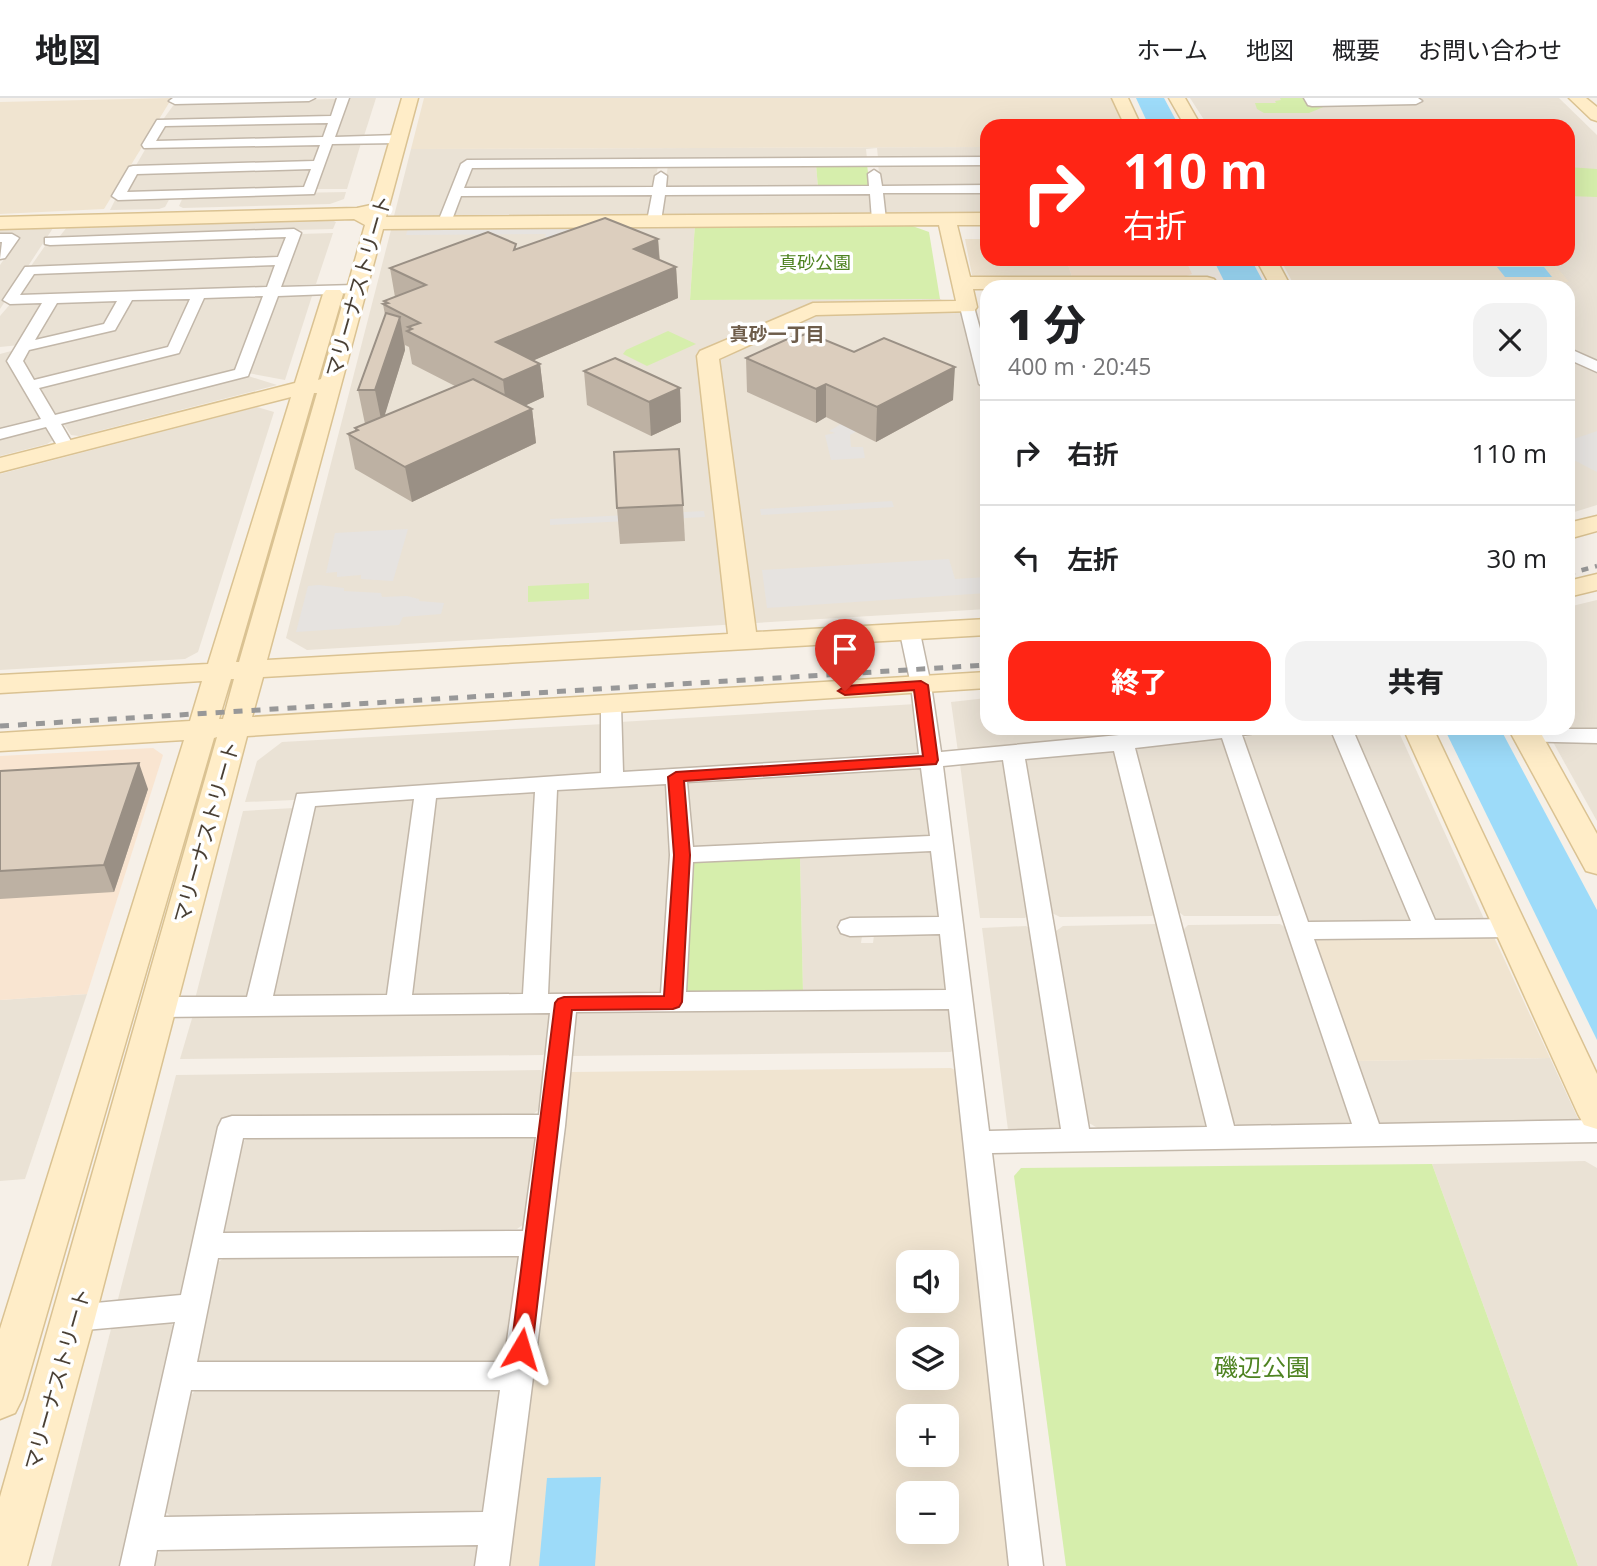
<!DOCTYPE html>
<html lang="ja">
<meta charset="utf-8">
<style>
:root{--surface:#fff;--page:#f2f2f2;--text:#202124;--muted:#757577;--line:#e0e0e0;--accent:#ff2515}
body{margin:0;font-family:"Open Sans","Noto Sans JP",sans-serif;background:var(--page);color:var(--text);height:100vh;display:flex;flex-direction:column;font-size:26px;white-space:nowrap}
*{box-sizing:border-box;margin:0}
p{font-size:23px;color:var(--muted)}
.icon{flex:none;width:38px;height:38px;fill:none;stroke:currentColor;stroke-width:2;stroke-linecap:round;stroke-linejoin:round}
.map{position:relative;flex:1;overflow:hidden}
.side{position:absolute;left:980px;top:182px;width:595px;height:455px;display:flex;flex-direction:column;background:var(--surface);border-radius:21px;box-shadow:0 7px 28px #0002}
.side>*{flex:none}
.hud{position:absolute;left:980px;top:21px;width:595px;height:147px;border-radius:21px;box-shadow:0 7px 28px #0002;background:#ff2515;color:#fff;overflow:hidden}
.controls{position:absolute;left:896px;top:1152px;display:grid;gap:14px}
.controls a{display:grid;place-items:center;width:63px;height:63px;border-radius:14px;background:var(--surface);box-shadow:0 7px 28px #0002;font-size:35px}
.pin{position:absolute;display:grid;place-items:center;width:60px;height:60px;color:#fff;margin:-72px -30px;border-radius:50% 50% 50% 0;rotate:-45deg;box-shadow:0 0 7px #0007}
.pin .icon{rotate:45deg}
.me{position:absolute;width:77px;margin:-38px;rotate:7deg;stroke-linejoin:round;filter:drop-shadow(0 0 5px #0008)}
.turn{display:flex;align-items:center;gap:24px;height:147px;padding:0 28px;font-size:32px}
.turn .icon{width:91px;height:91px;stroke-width:2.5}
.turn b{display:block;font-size:49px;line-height:60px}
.round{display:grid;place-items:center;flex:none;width:74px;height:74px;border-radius:21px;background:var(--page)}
.headline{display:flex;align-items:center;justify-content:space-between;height:119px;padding:0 28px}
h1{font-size:42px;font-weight:800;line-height:52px}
.primary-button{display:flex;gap:14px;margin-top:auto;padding:14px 28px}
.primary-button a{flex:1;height:80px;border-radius:21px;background:var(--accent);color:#fff;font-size:28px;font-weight:800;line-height:80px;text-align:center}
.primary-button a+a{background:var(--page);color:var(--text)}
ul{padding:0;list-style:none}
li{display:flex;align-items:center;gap:21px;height:105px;padding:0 28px;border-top:2px solid var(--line)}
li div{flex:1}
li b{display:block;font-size:26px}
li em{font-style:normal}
header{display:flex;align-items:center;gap:42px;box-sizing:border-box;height:98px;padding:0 35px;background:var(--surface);border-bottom:2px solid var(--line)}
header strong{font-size:33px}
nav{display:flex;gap:38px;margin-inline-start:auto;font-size:24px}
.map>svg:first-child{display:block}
</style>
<header>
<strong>地図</strong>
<nav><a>ホーム</a><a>地図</a><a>概要</a><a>お問い合わせ</a></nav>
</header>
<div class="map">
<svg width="1597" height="1468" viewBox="0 0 1597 1468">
<rect width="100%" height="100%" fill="#f6f0e8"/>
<!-- residential -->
<g fill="#eae2d5">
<polygon points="347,0 376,0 364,38 333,40"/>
<polygon points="1190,0 1559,0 1597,37 1597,407 1568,416 1568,189 1295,189 1293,185 1568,184 1550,161 1568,161 1568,28 1208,28"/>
<polygon points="335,1 338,2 333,18 328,19 162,23 175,5"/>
<polygon points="330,23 325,40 154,45 164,27"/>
<polygon points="361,45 347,91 314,91 330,46"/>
<polygon points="322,46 315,63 135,69 146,50 149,49"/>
<polygon points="987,49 987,61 878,60 877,50 866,51 867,61 864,62 464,64 441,121 401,121 394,118 411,51"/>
<polygon points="987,65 987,89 885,89 881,88 878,67"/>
<polygon points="816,66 818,90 664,89 668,68"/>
<polygon points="658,68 654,89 650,91 464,90 472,69"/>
<polygon points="313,70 306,89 301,91 125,94 136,75"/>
<polygon points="987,93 987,118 886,118 882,95"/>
<polygon points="346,94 344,101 330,106 183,110 179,108 183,99 188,97"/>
<polygon points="872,95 874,118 660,120 663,96"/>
<polygon points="653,96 650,119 453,121 461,97"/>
<polygon points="116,100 170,100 165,109 159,111 110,112"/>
<polygon points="325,119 336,124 333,131 60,138 67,129"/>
<polygon points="695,126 690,202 940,201 965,215 987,286 987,511 307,552 286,540 391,132 398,128"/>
<polygon points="47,128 53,130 0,211 0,167 20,138 0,138 0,129"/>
<polygon points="333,135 316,186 280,188 299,136"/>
<polygon points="288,139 281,160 31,168 47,145"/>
<polygon points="274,166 278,168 269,189 19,197 33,175"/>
<polygon points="307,195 312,198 285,282 248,275 276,198"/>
<polygon points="266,198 238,272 60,318 56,316 39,290 179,254 203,199"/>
<polygon points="193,200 170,250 40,282 35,282 22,261 33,250 114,231 130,202"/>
<polygon points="120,203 107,227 40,244 34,242 56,205"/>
<polygon points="12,204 45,205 20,247 0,249 0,218"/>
<polygon points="15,252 43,319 40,323 0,333 0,256"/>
<polygon points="245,277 277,287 79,338 71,337 63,325"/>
<polygon points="257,309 274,314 198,554 185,561 0,572 0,376"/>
<polygon points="39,329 45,329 53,342 47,346 0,358 0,339"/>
<polygon points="1597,502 1597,631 1546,632 1568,630 1568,509"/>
<polygon points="987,600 987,630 1195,630 958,654 951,604"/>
<polygon points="916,606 923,651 917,657 629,675 621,672 620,624"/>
<polygon points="604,626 605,673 597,678 296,696 294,702 245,704 257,663 282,644"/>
<polygon points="1287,630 1334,630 1412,821 1407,825 1315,825 1305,820 1244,640 1250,636"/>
<polygon points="1350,630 1397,630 1485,823 1439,823 1431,819"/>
<polygon points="1220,639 1228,643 1284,812 1278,818 1184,818 1176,812 1135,653 1141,649"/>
<polygon points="1553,644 1597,644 1597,723"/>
<polygon points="1111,653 1118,657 1158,813 1152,818 1060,819 1052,815 1023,664 1029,660"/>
<polygon points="1000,663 1007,668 1032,814 1025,820 980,820 960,666"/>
<polygon points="918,668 926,672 933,733 926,740 699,750 691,745 687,687 693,682"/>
<polygon points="661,684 668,689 673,757 665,889 656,897 555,898 547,892 554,696 561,691"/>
<polygon points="530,692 537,698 528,892 519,897 417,899 411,891 433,703 442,699"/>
<polygon points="408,700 415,705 391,892 383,899 280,902 273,895 311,711 320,706"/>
<polygon points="294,710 252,895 244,900 195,901 243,713"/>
<polygon points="925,751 934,756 942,815 933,821 843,822 844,833 854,833 862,838 861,845 873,845 874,837 935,832 944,838 948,887 941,894 803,895 800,760"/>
<polygon points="1155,826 1163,832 1210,1024 1204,1031 1101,1032 1089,1025 1056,833 1063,828"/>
<polygon points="1280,826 1290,832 1352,1023 1347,1029 1243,1031 1233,1024 1183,832 1188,827"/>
<polygon points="1026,828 1035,834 1067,1025 1061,1032 1008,1032 982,830"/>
<polygon points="87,896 25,1081 0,1083 0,902"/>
<polygon points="942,909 952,915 956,949 951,954 570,958 574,918 582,912"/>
<polygon points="547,913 553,919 550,953 543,957 180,961 193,917"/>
<polygon points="1550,960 1580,1025 1386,1028 1375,1022 1354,963"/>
<polygon points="541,972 546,976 541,1010 532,1017 223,1023 185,1192 174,1201 117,1205 176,977"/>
<polygon points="529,1035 538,1041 527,1124 517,1131 229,1138 220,1130 238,1047 251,1038"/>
<polygon points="1585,1063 1597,1070 1597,1468 1578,1468 1432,1066"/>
<polygon points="512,1153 523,1163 511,1254 497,1266 202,1268 196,1261 214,1167 227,1158"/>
<polygon points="169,1222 176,1232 123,1468 51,1468 112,1227"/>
<polygon points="496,1287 504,1297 491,1403 479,1416 172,1420 164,1412 187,1301 197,1291"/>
<polygon points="474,1443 485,1452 483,1468 152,1468 154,1459 168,1447"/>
</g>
<!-- commercial -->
<g fill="#f9e5d1">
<polygon points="1066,161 1185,161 1192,176 1184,179 1072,179"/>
<polygon points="153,650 163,657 87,896 0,902 0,658"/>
</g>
<!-- education -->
<g fill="#f0e4d0" fill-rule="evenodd">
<polygon points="172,0 104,111 0,116 0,4"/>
<polygon points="424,0 1113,0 1124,28 987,28 987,49 411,51"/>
<polygon points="965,141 987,141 987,161 1066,161 1072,179 981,180 972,177"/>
<polygon points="1280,161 1550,161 1569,184 1293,185"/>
<polygon points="1493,837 1550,960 1354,963 1315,845 1319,839"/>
<path d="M951,970L957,973L1010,1468H508L567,978L571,974ZM908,1164H947V1202H908ZM908,1241H947V1279H908ZM908,1318H947V1356H908ZM908,1395H947V1433H908Z"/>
</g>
<!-- green -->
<g fill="#d6eeac">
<polygon points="1280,0 1345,0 1309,15 1264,15 1257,11 1255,5 1276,5 1275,3 1281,2"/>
<polygon points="816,66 867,67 870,88 818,90"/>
<polygon points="1568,69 1597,71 1597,99 1568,98"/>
<polygon points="904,125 929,134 940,201 690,202 695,126"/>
<polygon points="668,233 696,246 647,268 623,256 626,252"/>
<polygon points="589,485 589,501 528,504 528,488"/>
<polygon points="800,760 803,895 692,898 685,893 690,767 697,763"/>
<polygon points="1432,1066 1578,1468 1066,1468 1014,1078 1021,1070"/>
</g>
<!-- parking -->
<g fill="#e6e3e0">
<polygon points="612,127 605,139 545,139 546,136 406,137 409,128"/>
<polygon points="924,296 850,337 851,349 863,349 865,360 831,362 825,337 835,335 829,333 855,318"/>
<polygon points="1597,333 1597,374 1568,359 1568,343"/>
<polygon points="892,403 894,409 761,417 760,411"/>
<polygon points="704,413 705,419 550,427 550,421"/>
<polygon points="408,431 393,483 361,481 361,477 337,479 337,474 326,475 335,435"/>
<polygon points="949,461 955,481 987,479 987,495 767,510 762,472"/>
<polygon points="319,487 344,490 344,493 381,495 382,499 407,498 419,501 419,503 444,505 441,516 403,519 399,527 296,534 308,488"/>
</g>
<!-- water -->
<g fill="#9ddbf9">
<polygon points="1136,0 1164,0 1179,28 1149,28"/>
<polygon points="1213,161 1251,161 1266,189 1227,189"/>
<polygon points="1497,169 1544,169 1552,179 1505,179"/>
<polygon points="1444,630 1500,630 1597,812 1597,942"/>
<polygon points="601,1379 595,1468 539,1468 547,1380"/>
</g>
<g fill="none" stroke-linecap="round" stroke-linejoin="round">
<defs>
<g id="street">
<polygon points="173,0 315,0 309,3 175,6 169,3"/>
<path d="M337,0H349L335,39L398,37L404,41L398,45L332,46L314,96L118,102L112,98L129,69L133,68L314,63L320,47L144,50L142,47L157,22L331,18ZM328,25L323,39L156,43L165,28ZM311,71L304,89L127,94L137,76Z"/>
<polygon points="1304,0 1418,0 1422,3 1416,6 1312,8 1308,7"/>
<polygon points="987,59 987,67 472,70 464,90 653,89 655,78 661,74 667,78 666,89 869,88 868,76 874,72 880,76 882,88 987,87 987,95 883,95 886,122 879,126 872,122 870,96 665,97 661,123 654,127 647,123 652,97 461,98 450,127 445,128 438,124 461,66 467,62"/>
<path d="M294,131L301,135L281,189L355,187L362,191L355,195L278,198L248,278L61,326L75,350L73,354H61L46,329L0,341V331L41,321L7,263L42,205L10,206L3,202L25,169L278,159L286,139L50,147L45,146V140ZM275,167L267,189L20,197L34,176ZM263,198L235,272L55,317L39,290L179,255L204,200ZM190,201L168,249L34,282L23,263L29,252L115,232L132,202ZM117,203L104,226L35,242L57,205Z"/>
<polygon points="0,136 12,136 19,140 5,160 0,161 2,144 0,144"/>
<polygon points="967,205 974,209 987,256 987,291 979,286 960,209"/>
<polygon points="1568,250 1597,263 1597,274 1568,261"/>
<path d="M910,529L920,535L931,587L941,654L1193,630H1260L1256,635L1242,637L1308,824L1411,823L1330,630H1352L1435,822L1512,821L1521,824L1524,830L1521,836L1512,839L1314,841L1379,1026L1597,1022V1044L992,1055L1043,1468H1009L949,911L576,914L565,1028L509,1468H475L478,1447L157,1452L154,1468H120L175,1224L74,1233L63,1229L59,1220L63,1211L74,1207L181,1197L218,1029L222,1021L232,1018L539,1017L550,915L157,919L148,916L144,909L148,902L157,899H247L297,696L601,675V607L604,603H618L621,607L623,674L919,656L911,587L900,535ZM1222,640L1352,1026L1234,1028L1135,650ZM1114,653L1207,1029L1089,1031L1025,661ZM1003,662L1061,1031L989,1033L943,668ZM921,670L930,738L693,749L687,684ZM666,686L670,757L661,895L548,896L557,692ZM535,694L523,896L412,897L436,700ZM414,701L387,897L273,898L315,708ZM931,753L939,819L850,820L841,823L838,829L841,835L850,838L940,836L946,892L686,894L693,764ZM536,1039L523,1133L223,1135L243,1040ZM519,1158L504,1264H197L218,1160ZM191,1292H500L483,1414L164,1419Z"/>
<polygon points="1527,631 1597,631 1597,645 1519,643 1516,638 1519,633"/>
</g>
<g id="secondary">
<path d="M402,0H418L386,119L987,115V127H957L970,179H1207L1214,181L1217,185L1214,189L973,191L977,209L974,213L816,217L719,261L756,534L987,521V537L263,579L252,619L987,574V590L247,638L95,1220L27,1468H0V1399L217,639L214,640L22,1301L15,1315L0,1321V1231L184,642L0,653V635L190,623L202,583L0,595V577L208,566L291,299L0,374V360L295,285L323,196L326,192H340L343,196L318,282L321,281L365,127L354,121L0,131V119L357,110L371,107ZM939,127L956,203L813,205L700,253L697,258L728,536L267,562L383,131ZM314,295H317L239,564H236ZM231,581H234L223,621H219Z"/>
<polygon points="1112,0 1128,0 1141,28 1125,28"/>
<polygon points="1169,0 1185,0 1201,28 1185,28"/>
<polygon points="1569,0 1586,0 1597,9 1597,23 1591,21"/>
<polygon points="1256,161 1276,161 1291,189 1271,189"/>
<polygon points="1597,418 1597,433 1568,441 1568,425"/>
<polygon points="1597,476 1597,492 1568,499 1568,483"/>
<polygon points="1403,630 1433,630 1597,976 1597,1031 1584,1027 1578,1016"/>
<polygon points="1508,630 1538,630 1597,736 1597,776 1586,773"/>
</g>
</defs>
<!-- street casing -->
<use href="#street" stroke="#c2b7a9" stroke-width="3"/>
<!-- secondary casing -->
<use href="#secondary" stroke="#dac292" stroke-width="3"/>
<!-- street -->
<use href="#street" fill="#fff" fill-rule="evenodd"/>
<!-- secondary -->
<use href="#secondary" fill="#ffedc8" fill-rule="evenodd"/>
<!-- rail-far1 -->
<polyline stroke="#989898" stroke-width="4.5" stroke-dasharray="7 7" stroke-linecap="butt" points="1568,476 1597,468"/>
<!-- rail -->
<polyline stroke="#989898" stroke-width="5" stroke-dasharray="9 9" stroke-linecap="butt" points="0,628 987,567"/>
</g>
<!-- wall -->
<g fill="#bdb1a3" fill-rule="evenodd">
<path d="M658,141L660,162L676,169L678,200L534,262L540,266L544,299L526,307L532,311L536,345L412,404L355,371L348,336L355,333V330L365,326L358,292L385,217L383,206H385L384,203L395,199L390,170L517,152ZM405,247L409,249L412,266L455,288L384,318L405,252Z"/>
<polygon points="746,260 953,302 876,344 826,319 816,325 747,294"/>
<polygon points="584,273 680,290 681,324 651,338 587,307"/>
<polygon points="683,407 685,443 620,446 617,410"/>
<polygon points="0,673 148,691 114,794 0,801"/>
</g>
<!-- shaded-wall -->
<g fill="#9a9085">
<polygon points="658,141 660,172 634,151"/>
<polygon points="676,169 678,200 500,277 496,244"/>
<polygon points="400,219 405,252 382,326 375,292"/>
<polygon points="540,266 544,299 507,316 503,282"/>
<polygon points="955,269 953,302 876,344 877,309"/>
<polygon points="826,286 826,319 816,325 816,291"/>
<polygon points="680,290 681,324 651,338 649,304"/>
<polygon points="532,311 536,345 412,404 405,369"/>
<polygon points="139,665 148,691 114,794 104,767"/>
</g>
<!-- building -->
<g fill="#dccebe" stroke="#9a9085" stroke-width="2">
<polygon points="605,120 658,141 634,151 676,169 496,244 540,266 503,282 407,233 412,231 408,229 420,225 383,206 388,205 384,203 426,187 390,170 488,134 516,146 514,152"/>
<polygon points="386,215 400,219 375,292 358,292"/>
<polygon points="808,235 854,254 884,240 955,269 877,309 826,286 816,291 746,260 794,238 798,239"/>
<polygon points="615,260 680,290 649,304 584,273"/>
<polygon points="473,281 532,311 405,369 348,336 358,332 355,330"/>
<polygon points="679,351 683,407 617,410 614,354"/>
<polygon points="139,665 104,767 0,773 0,673"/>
</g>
<!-- route -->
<polygon fill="#ff2515" stroke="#a6180e" stroke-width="2" points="921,583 928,587 938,662 936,666 684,683 690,757 682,904 679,909 673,911 572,912 532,1251 529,1258 521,1261 514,1258 511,1251 555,905 558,901 564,899 664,898 674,757 668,679 676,674 923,658 914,592 845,597 838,593 845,588"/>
<g text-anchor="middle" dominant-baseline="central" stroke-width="7" stroke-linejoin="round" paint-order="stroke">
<!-- far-park labels -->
<g font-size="18" fill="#4e8321" stroke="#fff">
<text x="815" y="164">真砂公園</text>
</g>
<!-- far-neighbourhood labels -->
<g font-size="19" font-weight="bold" fill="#6e5d4b" stroke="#fff">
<text x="777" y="236">真砂一丁目</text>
</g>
<!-- street labels -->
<g font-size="21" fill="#4a4035" stroke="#fff">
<text transform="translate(358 188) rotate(-74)">マリーナストリート</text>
<text transform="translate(206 734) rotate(-74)">マリーナストリート</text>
<text transform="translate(57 1281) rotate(-74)">マリーナストリート</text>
</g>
<!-- near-park labels -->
<g font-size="24" fill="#4e8321" stroke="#fff">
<text x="1262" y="1268">磯辺公園</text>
</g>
</g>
</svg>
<div class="controls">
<a><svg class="icon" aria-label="sound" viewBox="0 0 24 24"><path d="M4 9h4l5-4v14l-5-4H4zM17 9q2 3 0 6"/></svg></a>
<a><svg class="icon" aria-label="layers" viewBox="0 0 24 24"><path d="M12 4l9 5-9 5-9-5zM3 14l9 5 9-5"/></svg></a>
<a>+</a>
<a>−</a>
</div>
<div class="pin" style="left:845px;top:593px;background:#d93025"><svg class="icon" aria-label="arrive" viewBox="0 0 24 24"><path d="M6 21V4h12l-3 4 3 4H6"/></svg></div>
<svg class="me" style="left:521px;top:1251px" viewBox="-20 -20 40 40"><path d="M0-17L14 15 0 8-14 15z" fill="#ff2515" stroke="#fff" stroke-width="4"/></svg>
<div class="hud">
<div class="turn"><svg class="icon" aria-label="right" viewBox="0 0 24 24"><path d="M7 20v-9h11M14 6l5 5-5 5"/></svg><div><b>110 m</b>右折</div></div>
</div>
<section class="side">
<div class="headline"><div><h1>1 分</h1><p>400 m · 20:45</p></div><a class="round"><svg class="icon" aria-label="close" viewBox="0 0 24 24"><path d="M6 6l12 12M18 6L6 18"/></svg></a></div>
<ul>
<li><svg class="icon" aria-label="right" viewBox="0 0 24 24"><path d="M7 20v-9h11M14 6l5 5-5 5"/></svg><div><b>右折</b></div><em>110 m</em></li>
<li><svg class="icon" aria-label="left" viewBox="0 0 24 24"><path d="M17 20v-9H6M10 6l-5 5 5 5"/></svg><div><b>左折</b></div><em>30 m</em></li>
</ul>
<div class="primary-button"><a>終了</a><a>共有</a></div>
</section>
</div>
